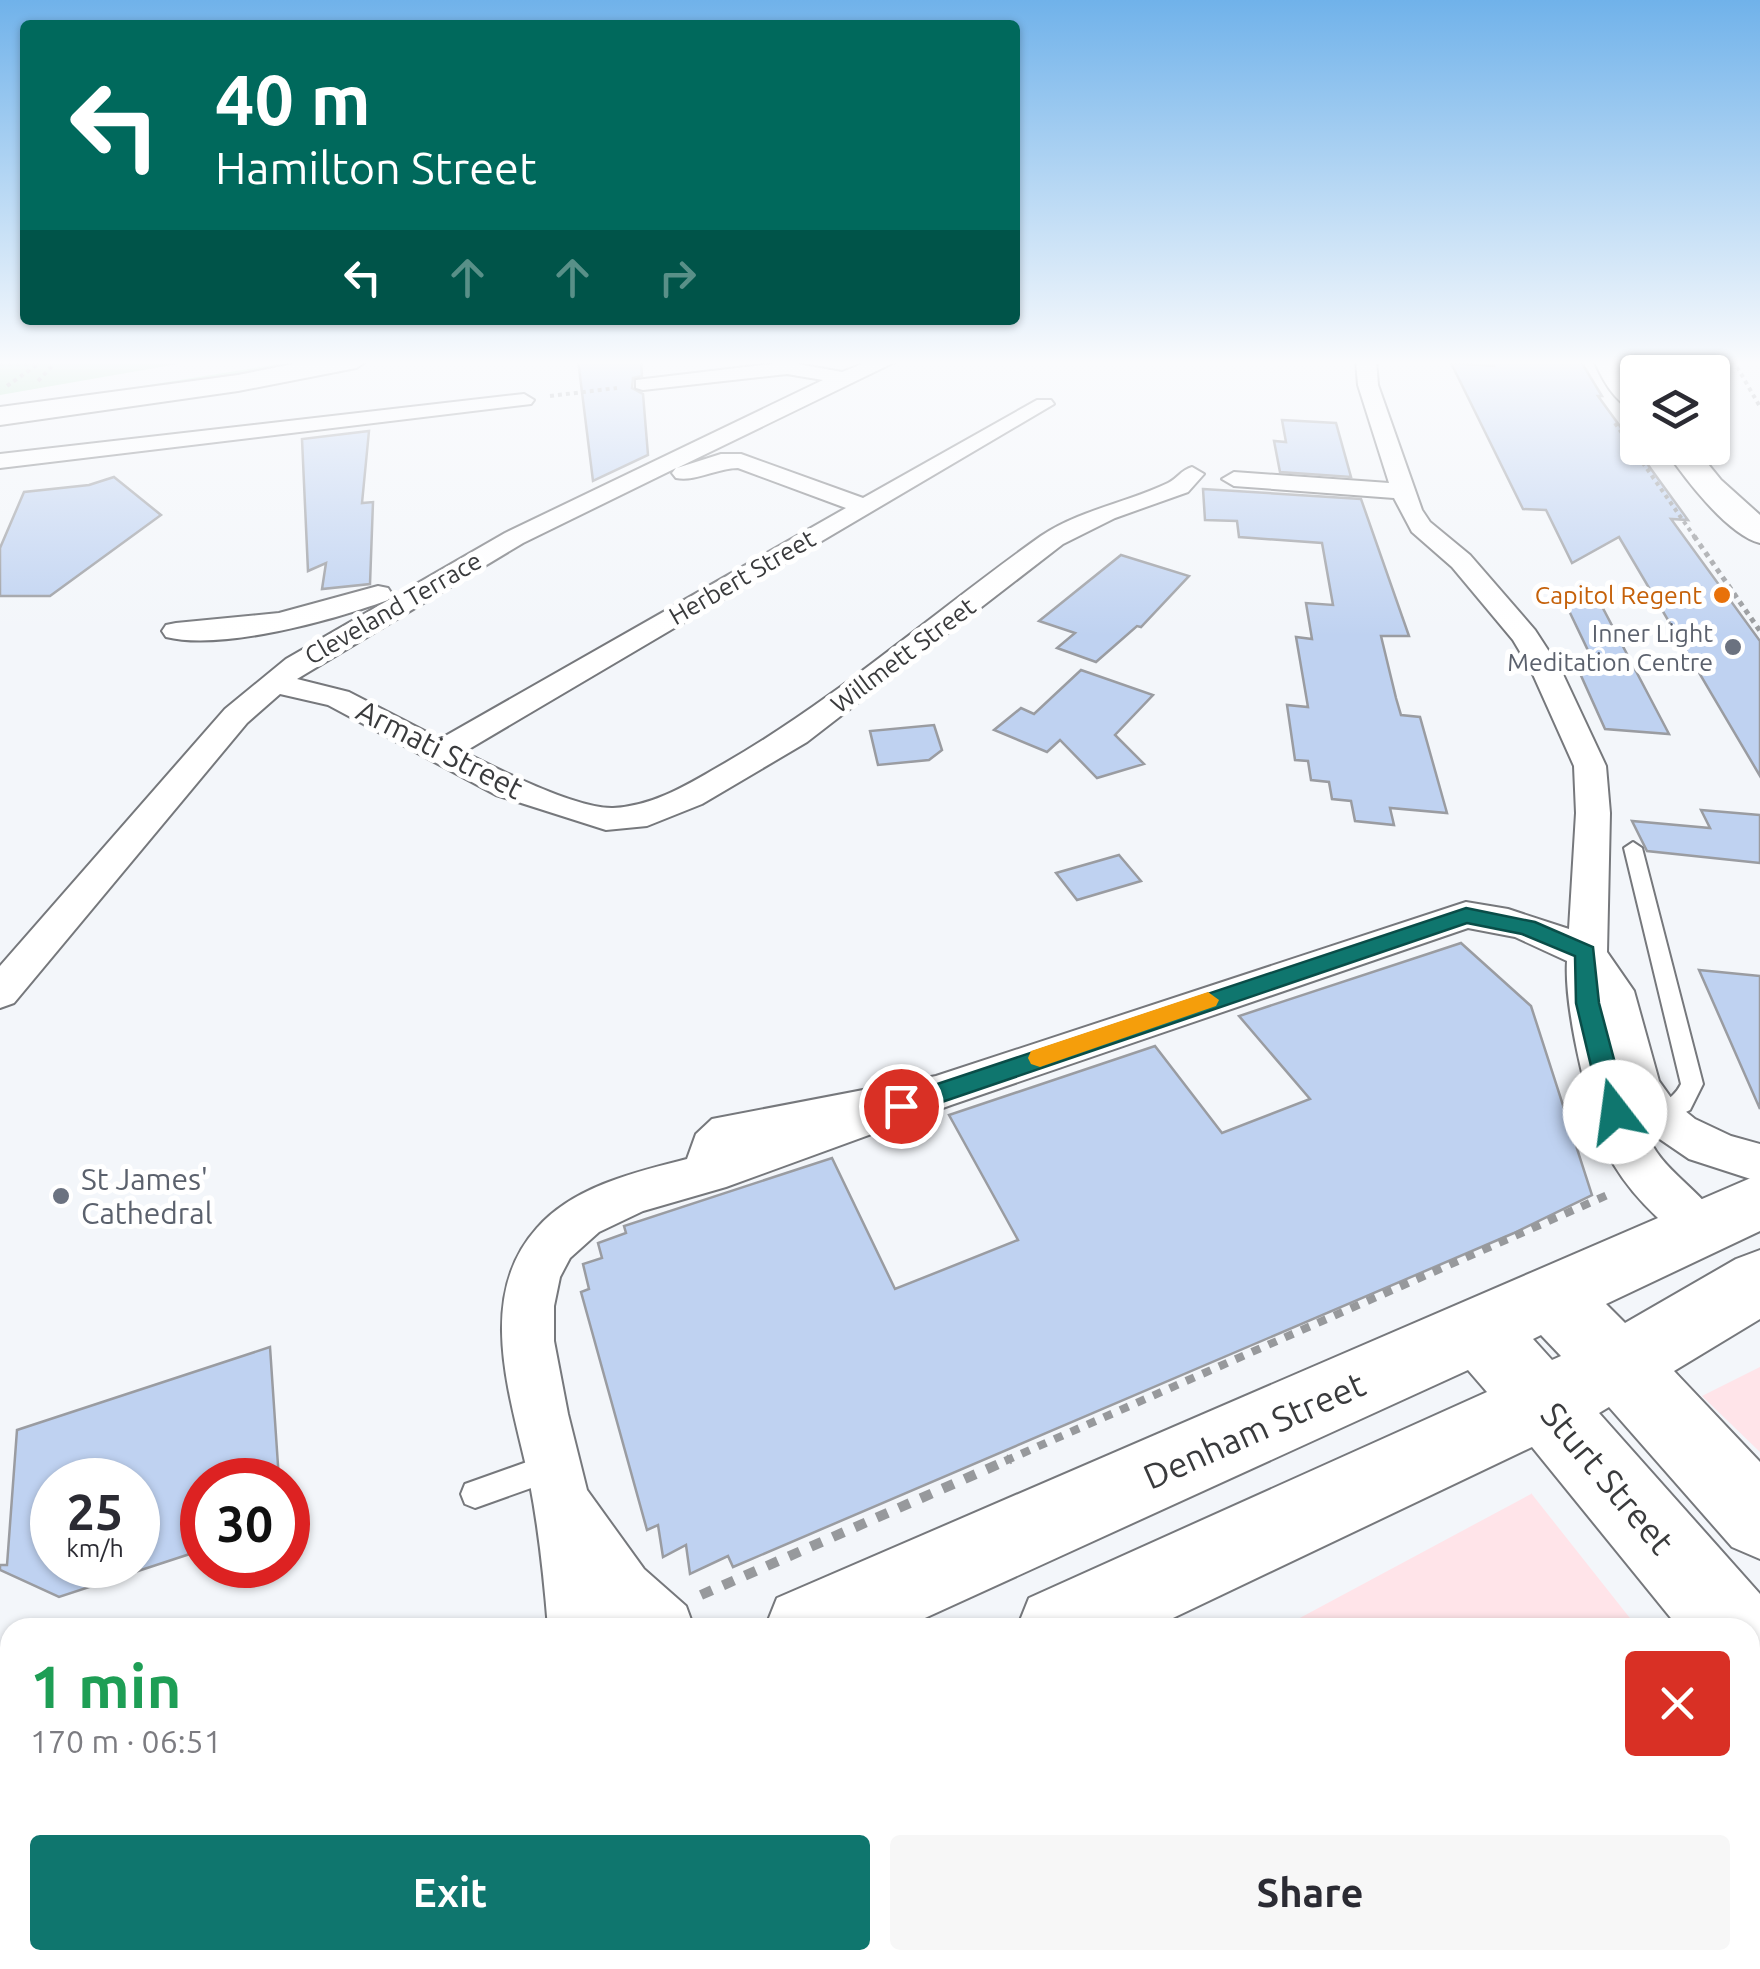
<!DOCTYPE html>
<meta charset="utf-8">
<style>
:root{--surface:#fff;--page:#f7f7f7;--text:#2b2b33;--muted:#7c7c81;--accent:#0f766e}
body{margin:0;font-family:Ubuntu,sans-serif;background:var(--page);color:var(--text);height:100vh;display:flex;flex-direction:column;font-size:38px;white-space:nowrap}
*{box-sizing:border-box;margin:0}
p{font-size:32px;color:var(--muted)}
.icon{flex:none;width:55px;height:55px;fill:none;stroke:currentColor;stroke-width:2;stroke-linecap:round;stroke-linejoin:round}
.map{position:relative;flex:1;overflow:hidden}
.drawer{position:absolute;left:0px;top:1618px;width:1760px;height:352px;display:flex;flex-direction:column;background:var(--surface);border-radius:30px 30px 0 0;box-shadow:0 2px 8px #0004}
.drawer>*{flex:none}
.guide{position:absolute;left:20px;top:20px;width:1000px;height:305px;border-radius:10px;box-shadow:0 2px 8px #0004;background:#00695c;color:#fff;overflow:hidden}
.tools{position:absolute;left:1620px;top:355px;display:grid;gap:20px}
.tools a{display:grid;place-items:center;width:110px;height:110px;border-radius:10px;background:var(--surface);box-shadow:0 2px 8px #0004;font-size:50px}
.speed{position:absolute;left:30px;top:1458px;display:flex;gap:20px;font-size:50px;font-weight:700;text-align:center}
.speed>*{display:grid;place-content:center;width:130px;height:130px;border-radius:50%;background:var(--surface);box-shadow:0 2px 8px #0004;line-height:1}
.speed small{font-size:25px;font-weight:400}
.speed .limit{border:15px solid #d22;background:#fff;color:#111}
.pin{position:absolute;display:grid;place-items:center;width:85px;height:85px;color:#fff;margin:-42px;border:5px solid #fff;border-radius:50%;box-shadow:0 2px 10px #0007}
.me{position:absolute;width:110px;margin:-55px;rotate:345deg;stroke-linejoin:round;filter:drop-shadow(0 0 8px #0008)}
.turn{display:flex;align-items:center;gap:35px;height:210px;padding:0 30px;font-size:45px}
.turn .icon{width:130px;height:130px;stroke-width:2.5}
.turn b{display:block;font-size:70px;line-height:85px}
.lanes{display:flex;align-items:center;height:95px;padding:0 30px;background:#0003;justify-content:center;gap:50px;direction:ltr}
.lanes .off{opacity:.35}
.round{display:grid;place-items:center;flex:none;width:105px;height:105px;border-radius:10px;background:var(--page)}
.overview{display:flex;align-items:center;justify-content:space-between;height:170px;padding:0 30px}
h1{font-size:60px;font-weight:700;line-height:75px;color:#1e9e55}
.action{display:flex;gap:20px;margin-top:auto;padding:20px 30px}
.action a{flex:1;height:115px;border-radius:10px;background:var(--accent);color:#fff;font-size:40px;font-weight:700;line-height:115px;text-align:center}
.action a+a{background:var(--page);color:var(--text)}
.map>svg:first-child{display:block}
</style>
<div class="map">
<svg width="1760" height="1969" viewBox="0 0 1760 1969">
<rect width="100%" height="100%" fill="#f3f6fa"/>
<!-- commercial -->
<g fill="#ffe4e9">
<polygon points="1760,1367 1760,1452 1702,1396"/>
<polygon points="1531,1493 1637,1627 1283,1627 1531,1494"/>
<polygon points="1750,1772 1760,1784 1760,1969 763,1969 760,1960 1750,1960"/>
</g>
<!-- green -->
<g fill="#a8e2b8">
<polygon points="0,360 201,360 0,395"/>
<polygon points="304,360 342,360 0,409"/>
</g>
<!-- building -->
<g fill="#bfd2f1" stroke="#9a9ca1" stroke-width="2.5" fill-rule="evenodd">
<polygon points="578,360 641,360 642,376 633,378 632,388 643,394 648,455 593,481"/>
<polygon points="1493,360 1580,360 1602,396 1598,396 1688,520 1671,519 1760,641 1760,776 1619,537 1572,563 1546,510 1523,509 1451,363 1494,366"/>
<polygon points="1282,420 1336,423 1351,477 1280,472 1274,441 1286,442"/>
<polygon points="369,431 362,503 373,502 370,584 322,589 326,563 308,571 302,439"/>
<polygon points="114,477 161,515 50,596 0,596 0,548 24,492 89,485"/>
<polygon points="1203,489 1361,499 1409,636 1381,636 1396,698 1401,715 1420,717 1447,813 1390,808 1394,825 1355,821 1351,801 1332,799 1329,782 1311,780 1308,761 1295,760 1287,705 1308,707 1296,637 1312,639 1306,603 1333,605 1322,543 1239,537 1237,521 1205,520"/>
<polygon points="1121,555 1189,576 1141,627 1137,626 1096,662 1057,648 1075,633 1039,621"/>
<polygon points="1561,594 1597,597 1669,734 1605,729 1574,660 1593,661"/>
<polygon points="1081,670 1153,695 1115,735 1144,764 1097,778 1060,740 1047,752 994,730 1021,708 1034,714"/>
<polygon points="934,725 942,750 929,760 878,765 870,731"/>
<polygon points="1701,810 1760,815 1760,863 1647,851 1632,821 1710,828"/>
<polygon points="1119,855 1141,881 1077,900 1056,873"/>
<polygon points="1461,943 1531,1006 1592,1195 1514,1233 733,1567 728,1556 690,1574 686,1545 663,1557 658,1525 647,1530 581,1292 589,1289 583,1264 602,1258 598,1243 626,1233 624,1226 832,1158 895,1289 1018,1240 949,1115 1155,1046 1222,1133 1310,1099 1239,1016"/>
<polygon points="1699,970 1760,976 1760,1109"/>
<path d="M270,1347L279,1480H202V1550L59,1597L0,1570V1565H7L17,1430ZM52,1480H138V1569L137,1565H52Z"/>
</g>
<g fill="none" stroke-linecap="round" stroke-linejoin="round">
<defs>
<g id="lane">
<path d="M1633,842L1642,848L1703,1084L1690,1110L1659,1125L1651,1122L1648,1116C1656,1101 1671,1104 1681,1084L1624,848Z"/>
<polygon points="552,1453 562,1457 566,1467 562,1477 475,1508 465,1504 461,1494 465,1484"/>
</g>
<g id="street">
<path d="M872,360H899L677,468L721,454H741L863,498L1037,400H1051L1054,404L464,752C497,769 577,809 613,808C655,806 690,783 725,763C838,698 935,611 1041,536C1080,510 1126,503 1168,483C1177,479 1181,470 1192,467L1204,474L1188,492L1115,518L1063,544L807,742L702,804L647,826L606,830L496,795L328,705L280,694L247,723L14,1003L0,1008V966L225,709L286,659L505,533L823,380L787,374L643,390L636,388V380L787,362L842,372ZM676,468L672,473L676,478C696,482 717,468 738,468L846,508L440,739L349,692L297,679L523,543Z"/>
<path d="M1356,360H1376L1378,385L1422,510L1430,522L1470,555L1535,630L1561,670L1606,766L1610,813L1607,952L1634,991L1659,1081L1674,1102L1695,1119L1731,1136L1760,1144V1182L1689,1159L1645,1129C1659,1172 1704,1189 1723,1228L1716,1243C1688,1253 1677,1238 1658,1218C1641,1202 1626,1185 1614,1165C1590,1124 1564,1009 1567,961L1515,937L1468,928L951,1105L726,1187L643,1211L599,1232L570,1258L560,1277L554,1306V1341L568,1414L587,1490L644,1569L686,1606L694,1628H616L609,1619L610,1628H548C544,1579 539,1531 530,1484C513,1403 473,1299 537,1228C574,1186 636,1172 687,1159L696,1134L712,1119L936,1076L1466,902L1508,909L1569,929L1576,813L1574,766L1531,670L1513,640L1452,567L1412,532L1394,498L1234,486L1222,479L1234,472L1389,483L1358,385Z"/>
<polygon points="524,394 534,400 531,404 0,468 0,454"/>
<path d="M378,586L388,588L392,594L388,600C333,620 223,651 166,637L162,631L166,625L176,623L279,613Z"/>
</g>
<g id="secondary">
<polygon points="313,360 369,360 356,368 238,391 0,425 0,407 238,375"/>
<path d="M1594,360H1620L1638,386V411C1616,406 1602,379 1594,360Z"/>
<path d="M1664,448H1695L1721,480L1760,515V543C1727,535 1683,476 1664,448Z"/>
<path d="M1760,1174V1231L1606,1304L1625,1323L1736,1259L1760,1250V1319L1674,1371L1760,1462V1559L1732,1547L1609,1407L1599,1413L1760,1594V1659L1750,1663V1628H1679L1532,1447L1152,1628H1017L1029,1598L1487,1392L1468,1370L903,1628H765L777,1598ZM1541,1335L1561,1356L1552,1360L1533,1339Z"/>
<polygon points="0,1823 10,1824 10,1920 0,1919"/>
<polygon points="285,1960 405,1960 406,1961 402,1969 281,1969"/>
<polygon points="410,1960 522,1960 526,1969 414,1969"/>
<polygon points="543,1960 714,1960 716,1969 545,1969"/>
</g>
</defs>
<!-- lane casing -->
<use href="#lane" stroke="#76787c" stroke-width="4"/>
<!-- street casing -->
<use href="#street" stroke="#76787c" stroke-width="4"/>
<!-- secondary casing -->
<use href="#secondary" stroke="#76787c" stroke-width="4"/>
<!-- path-far3 -->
<g stroke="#97999c" stroke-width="4" stroke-dasharray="4 4" stroke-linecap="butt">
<polyline points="1652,360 1658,372"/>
<polyline points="1733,360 1759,405"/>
<polyline points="37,362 51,360"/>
<polyline points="0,364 38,364 7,386"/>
<polyline points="38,381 58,360"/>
<polyline points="550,396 617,388"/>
<polyline points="1615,423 1696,539"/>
</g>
<!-- path-far2 -->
<polyline stroke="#97999c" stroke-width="5" stroke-dasharray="5 5" stroke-linecap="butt" points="1694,536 1760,631"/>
<!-- path-far1 -->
<polyline stroke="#97999c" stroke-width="8" stroke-dasharray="9 9" stroke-linecap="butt" points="1005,1461 1612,1193"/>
<!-- path -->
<g stroke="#97999c" stroke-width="10" stroke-dasharray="12 12" stroke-linecap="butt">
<polyline points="701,1595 1010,1459"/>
<polyline points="0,1791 10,1792"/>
</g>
<!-- lane -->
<use href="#lane" fill="#fff" fill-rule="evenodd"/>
<!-- street -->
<use href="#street" fill="#fff" fill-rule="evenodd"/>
<!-- secondary -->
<use href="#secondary" fill="#fff" fill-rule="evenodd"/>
</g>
<!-- sky -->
<linearGradient id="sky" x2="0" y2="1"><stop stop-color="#70b2ea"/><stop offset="0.57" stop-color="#fafbfd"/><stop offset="1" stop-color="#fafbfd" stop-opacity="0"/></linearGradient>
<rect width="1760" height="636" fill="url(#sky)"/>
<!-- route -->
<polygon fill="#0f766e" stroke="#0a4d48" stroke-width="2.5" points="1466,908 1535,922 1593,947 1599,1003 1628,1112 1624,1119 1606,1119 1602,1112 1576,1003 1575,956 1522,934 1467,923 901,1116 892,1113 888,1106 892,1099"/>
<!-- slow -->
<polygon fill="#f59e0b" points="1208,992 1219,1000 1216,1006 1040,1067 1031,1064 1028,1058 1031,1051"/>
<!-- markers -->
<circle fill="#e8710a" stroke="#fff" stroke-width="4" cx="1722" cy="595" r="10"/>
<g fill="#6b7280" stroke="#fff" stroke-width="4">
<circle cx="1733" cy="647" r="10"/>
<circle cx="61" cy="1196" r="10"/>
</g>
<g text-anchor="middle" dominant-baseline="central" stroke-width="10" stroke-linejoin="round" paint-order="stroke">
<!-- far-street labels -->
<g font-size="25" fill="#3a3b3d" stroke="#fff">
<text transform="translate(742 577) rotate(-30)">Herbert Street</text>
<text transform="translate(393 608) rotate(-30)">Cleveland Terrace</text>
<text transform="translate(903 655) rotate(-37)">Willmett Street</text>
</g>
<!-- far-food labels -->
<g font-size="25" fill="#c56008" stroke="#fff" text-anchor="end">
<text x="1702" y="595">Capitol Regent</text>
</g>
<!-- far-worship labels -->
<g font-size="25" fill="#5b616d" stroke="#fff" text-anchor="end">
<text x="1713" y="633">Inner Light<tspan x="1713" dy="29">Meditation Centre</tspan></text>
</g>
<!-- street labels -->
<g font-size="30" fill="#3a3b3d" stroke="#fff">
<text transform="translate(440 749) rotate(27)">Armati Street</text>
</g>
<!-- worship labels -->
<g font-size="30" fill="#5b616d" stroke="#fff" text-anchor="start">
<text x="81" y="1179">St James'<tspan x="81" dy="34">Cathedral</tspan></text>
</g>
<!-- near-street labels -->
<g font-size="35" fill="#3a3b3d" stroke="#fff">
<text transform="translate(1254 1430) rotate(-24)">Denham Street</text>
<text transform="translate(1608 1478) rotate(50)">Sturt Street</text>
</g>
</g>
</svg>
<div class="tools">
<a><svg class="icon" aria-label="layers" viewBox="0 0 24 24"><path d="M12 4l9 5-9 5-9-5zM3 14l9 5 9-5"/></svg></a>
</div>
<div class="speed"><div>25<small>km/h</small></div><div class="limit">30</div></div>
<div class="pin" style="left:901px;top:1106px;background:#d93025"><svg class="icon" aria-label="arrive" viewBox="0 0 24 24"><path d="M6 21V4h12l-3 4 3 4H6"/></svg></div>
<svg class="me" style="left:1615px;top:1112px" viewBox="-20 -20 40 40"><circle r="19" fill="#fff"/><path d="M0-13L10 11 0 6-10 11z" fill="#0f766e"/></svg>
<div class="guide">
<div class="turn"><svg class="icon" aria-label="left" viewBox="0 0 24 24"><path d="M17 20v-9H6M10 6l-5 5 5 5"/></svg><div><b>40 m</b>Hamilton Street</div></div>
<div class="lanes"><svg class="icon" aria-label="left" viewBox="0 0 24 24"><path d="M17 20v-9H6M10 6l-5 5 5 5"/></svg><svg class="icon off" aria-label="ahead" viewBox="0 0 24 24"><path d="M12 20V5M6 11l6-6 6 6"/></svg><svg class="icon off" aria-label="ahead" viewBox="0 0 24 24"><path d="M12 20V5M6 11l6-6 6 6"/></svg><svg class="icon off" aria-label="right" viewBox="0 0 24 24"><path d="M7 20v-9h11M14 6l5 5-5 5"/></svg></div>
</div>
<section class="drawer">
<div class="overview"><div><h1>1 min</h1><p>170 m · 06:51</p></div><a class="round" style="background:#d93025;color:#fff"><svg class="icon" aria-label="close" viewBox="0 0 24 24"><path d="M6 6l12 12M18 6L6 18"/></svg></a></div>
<div class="action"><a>Exit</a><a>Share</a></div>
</section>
</div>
